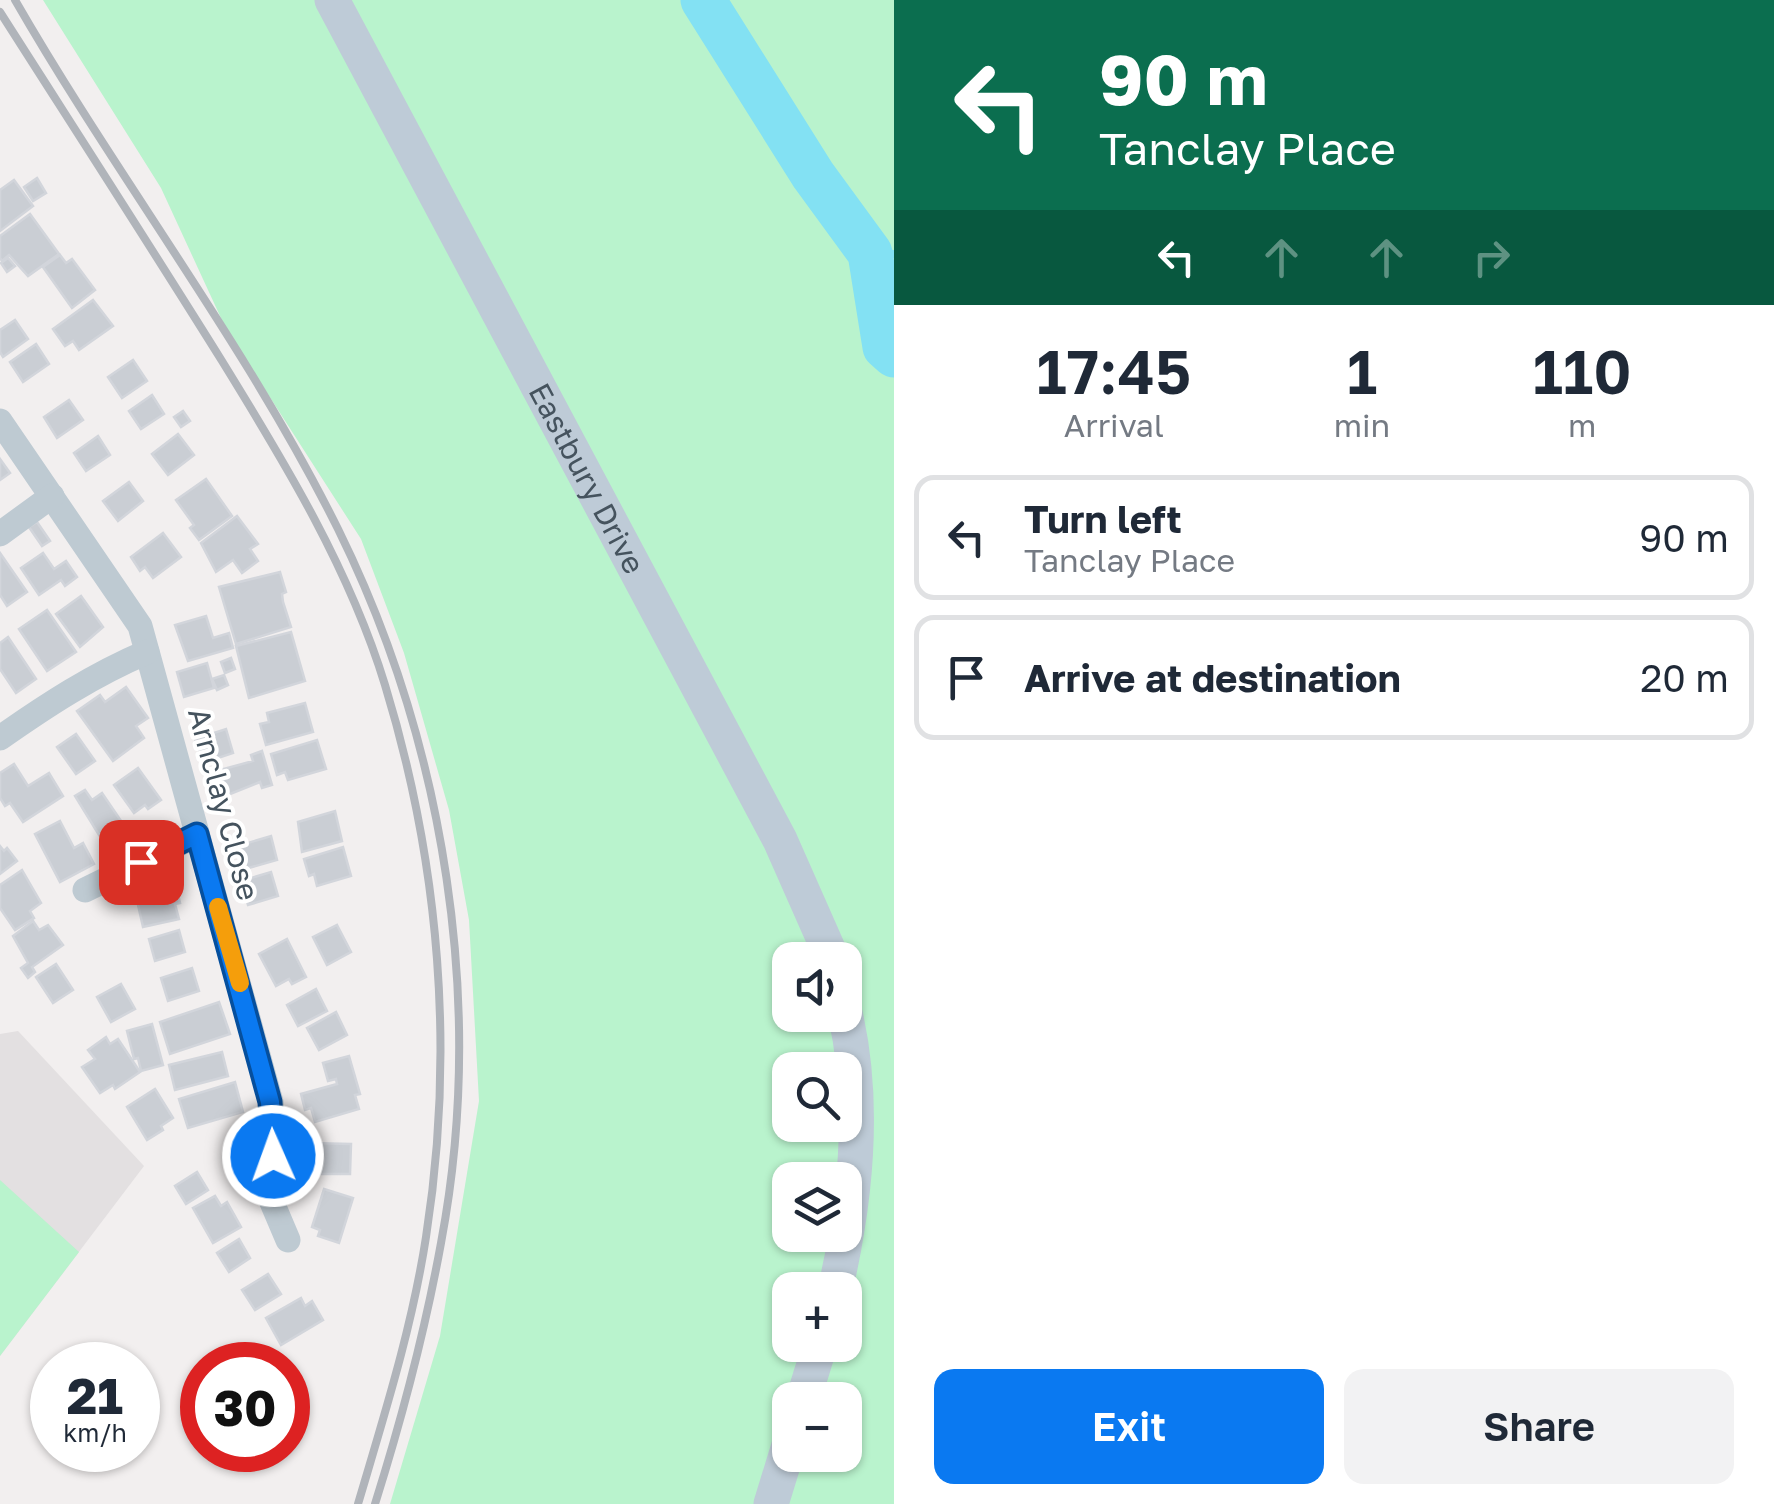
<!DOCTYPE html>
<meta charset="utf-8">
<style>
:root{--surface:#fff;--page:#f2f2f3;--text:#1f2937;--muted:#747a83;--line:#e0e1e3;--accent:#0a79f1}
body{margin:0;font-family:"Golos Text",sans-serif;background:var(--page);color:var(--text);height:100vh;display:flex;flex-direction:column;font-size:38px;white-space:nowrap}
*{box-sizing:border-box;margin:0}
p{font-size:32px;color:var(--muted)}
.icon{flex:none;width:55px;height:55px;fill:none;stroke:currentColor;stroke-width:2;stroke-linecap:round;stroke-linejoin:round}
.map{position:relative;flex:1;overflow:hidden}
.panel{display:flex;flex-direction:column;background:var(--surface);width:880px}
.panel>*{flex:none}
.guide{background:#0b6e4f;color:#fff;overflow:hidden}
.fabs{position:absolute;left:772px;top:942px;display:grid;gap:20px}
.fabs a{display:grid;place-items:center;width:90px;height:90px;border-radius:20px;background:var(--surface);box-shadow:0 2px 8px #0004;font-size:50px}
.speed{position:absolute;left:30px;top:1342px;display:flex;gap:20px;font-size:50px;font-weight:700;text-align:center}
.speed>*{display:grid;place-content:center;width:130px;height:130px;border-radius:50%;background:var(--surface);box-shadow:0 2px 8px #0004;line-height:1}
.speed small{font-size:25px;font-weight:400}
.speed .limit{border:15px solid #d22;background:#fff;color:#111}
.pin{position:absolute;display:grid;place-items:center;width:85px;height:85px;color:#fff;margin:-42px;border-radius:20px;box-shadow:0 5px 15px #0006}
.me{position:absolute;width:110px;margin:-55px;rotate:358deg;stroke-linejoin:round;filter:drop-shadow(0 0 8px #0008)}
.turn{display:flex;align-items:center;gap:35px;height:210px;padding:0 40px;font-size:45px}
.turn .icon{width:130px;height:130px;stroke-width:2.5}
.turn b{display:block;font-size:70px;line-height:85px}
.lanes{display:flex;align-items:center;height:95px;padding:0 40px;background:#0003;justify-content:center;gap:50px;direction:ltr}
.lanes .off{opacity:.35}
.eta{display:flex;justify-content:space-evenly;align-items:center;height:170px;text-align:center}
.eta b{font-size:60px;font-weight:600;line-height:70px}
.action{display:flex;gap:20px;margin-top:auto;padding:20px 40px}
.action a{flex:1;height:115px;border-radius:20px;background:var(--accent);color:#fff;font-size:40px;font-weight:600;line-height:115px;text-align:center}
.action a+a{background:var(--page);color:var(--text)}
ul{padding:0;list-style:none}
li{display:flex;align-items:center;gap:30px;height:125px;margin:0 20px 15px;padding:0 20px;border:5px solid var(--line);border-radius:20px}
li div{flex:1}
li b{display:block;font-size:38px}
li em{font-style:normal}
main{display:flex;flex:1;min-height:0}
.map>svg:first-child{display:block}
</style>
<main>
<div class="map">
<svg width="894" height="1504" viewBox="0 0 894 1504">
<rect width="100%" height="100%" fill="#f2efef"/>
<!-- education -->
<polygon fill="#e3e0e1" points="18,1031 144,1166 0,1356 0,1034"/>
<!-- green -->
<g fill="#b9f3cd" fill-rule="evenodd">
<path d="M43,0H894V1504H390L440,1336L479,1101L469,920L449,810L404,653L361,539L226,329L161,188ZM790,960H845V1015H790ZM790,1070H845V1125H790ZM790,1180H845V1235H790ZM790,1290H845V1345H790ZM790,1400H845V1455H790Z"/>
<polygon points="0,1180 79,1252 0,1356"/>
</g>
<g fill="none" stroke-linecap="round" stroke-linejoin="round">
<!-- stream -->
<polyline stroke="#83e1f3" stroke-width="8" points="870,253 894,254"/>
<!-- river -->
<polyline stroke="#83e1f3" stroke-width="45" points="703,0 813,175 870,253 885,347 894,355"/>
</g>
<!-- building -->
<g fill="#caced4" stroke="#d2d5db" stroke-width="2.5">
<polygon points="37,178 46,193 33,201 24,187"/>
<polygon points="14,180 33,206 0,231 0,190"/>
<polygon points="30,214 59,254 28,276 9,255 2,261 0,258 0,236"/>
<polygon points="60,255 66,263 72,259 95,290 72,308 43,267"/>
<polygon points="8,258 15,266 7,272 1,263"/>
<polygon points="93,300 113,326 79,350 73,341 65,346 53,329"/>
<polygon points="15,320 28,339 3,357 0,352 0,330"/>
<polygon points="36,344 49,364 23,382 10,362"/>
<polygon points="133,360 147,381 122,398 108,377"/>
<polygon points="152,395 164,414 141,429 129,411"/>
<polygon points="69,400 83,420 57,438 44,417"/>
<polygon points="183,411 190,421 181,427 174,417"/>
<polygon points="178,434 194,455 168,475 152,454"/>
<polygon points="98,436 110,455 86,471 74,453"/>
<polygon points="0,459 10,473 0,480"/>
<polygon points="206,479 232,516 199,540 190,528 194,525 176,500"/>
<polygon points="129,482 143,501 118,521 103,501"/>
<polygon points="237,516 258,544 250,549 258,561 242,573 233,560 216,572 201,543"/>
<polygon points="37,522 50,541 42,546 29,527"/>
<polygon points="163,533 181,557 153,578 145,567 140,571 131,557"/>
<polygon points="0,553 27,592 7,606 0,595"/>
<polygon points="43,553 54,569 66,561 77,577 65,586 61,580 39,595 21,568"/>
<polygon points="280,572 286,592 282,594 283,602 291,627 236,644 219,587"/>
<polygon points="81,596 103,627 80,647 56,614"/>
<polygon points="47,610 76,652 47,671 19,629"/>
<polygon points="206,616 213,638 229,633 233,648 188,661 175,625"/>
<polygon points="291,632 305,681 249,698 236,646"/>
<polygon points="8,637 36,679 16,693 0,669 0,643"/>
<polygon points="231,658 235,669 225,673 221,662"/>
<polygon points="207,663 214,688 184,697 177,672"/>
<polygon points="224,675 228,685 217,690 212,679"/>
<polygon points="126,687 148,718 136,726 144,738 113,761 77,711 100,695 105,702"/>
<polygon points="305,703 313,732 266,745 260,724 269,722 267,713"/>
<polygon points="226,729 233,753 203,763 195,739"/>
<polygon points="76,734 95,761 76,774 57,747"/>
<polygon points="317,740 326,769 288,780 285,772 277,775 271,754"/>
<polygon points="262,751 272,785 262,788 260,782 220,798 213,772 253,761 251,755"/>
<polygon points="14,764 28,786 49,773 63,796 23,822 10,803 5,806 0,798 0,773"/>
<polygon points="138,768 161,800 148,809 145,805 134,813 114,785"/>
<polygon points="85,790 92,800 102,793 121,821 99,835 75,796"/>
<polygon points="335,811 342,841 302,852 298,822"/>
<polygon points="60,821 74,848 83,843 94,864 60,882 35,834"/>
<polygon points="271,836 277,860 245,869 238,846"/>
<polygon points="0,846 4,851 7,848 17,861 0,874"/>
<polygon points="343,847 351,876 317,886 314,874 309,876 304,859"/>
<polygon points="22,870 41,903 30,911 34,918 15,930 0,908 0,885"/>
<polygon points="271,872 278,896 248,905 241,881"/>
<polygon points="176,886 180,903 175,904 179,919 143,927 136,896"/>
<polygon points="33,921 39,930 48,925 63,945 32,967 35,972 28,978 21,968 28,963 13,936"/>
<polygon points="337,925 351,952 327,965 313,937"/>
<polygon points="179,930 185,952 155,961 149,939"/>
<polygon points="287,939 306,977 292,984 289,979 276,986 259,954"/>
<polygon points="56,964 73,990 53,1003 36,977"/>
<polygon points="192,968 199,991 168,1001 161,978"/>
<polygon points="121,984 135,1009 111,1022 97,997"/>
<polygon points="316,989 327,1011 298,1026 287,1005"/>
<polygon points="219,1002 230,1034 170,1054 160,1022"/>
<polygon points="336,1012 347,1035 319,1050 307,1028"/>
<polygon points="152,1024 163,1065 141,1071 138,1058 134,1059 127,1031"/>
<polygon points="106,1037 110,1044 118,1039 140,1072 115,1089 113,1085 100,1093 82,1067 95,1059 88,1050"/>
<polygon points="222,1052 228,1076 175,1090 169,1065"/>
<polygon points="349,1056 360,1094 355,1095 359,1109 315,1122 311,1108 305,1110 301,1094 337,1084 336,1079 328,1081 323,1063"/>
<polygon points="235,1082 243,1112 188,1128 179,1099"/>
<polygon points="155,1089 173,1118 161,1126 163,1130 147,1140 127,1107"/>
<polygon points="309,1143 351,1144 350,1174 314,1174 315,1160 308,1160"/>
<polygon points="197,1172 208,1190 186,1204 175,1186"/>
<polygon points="324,1189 353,1198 339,1243 318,1236 320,1230 312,1227"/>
<polygon points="215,1196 221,1206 227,1202 241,1227 213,1243 193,1208"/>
<polygon points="239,1239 250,1258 229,1272 217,1253"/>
<polygon points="268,1274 281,1294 255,1310 242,1290"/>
<polygon points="301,1298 305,1306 312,1301 323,1320 281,1345 266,1318"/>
</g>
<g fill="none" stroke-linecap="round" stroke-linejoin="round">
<!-- street -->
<g stroke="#becad2" stroke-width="25">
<polyline points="0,421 140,626 271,1102 274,1141 271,1200 288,1240"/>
<polyline points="0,534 52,496"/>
<path d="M0,738C47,705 93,675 147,652"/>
<polyline points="85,890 197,835"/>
</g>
<!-- secondary -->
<g stroke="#becbd7" stroke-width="35">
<path id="s1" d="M332,0L780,840L833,960"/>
<path d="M835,1290C856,1200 866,1104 845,1013"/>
<polyline points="803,1400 820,1345"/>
<polyline points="771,1504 790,1442"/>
</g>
<!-- rail -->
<g stroke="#b0b4ba" stroke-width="8">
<path d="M15,0C118,179 246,344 338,529C445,746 486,1005 441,1243C425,1331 402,1418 375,1504"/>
<path d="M0,12C74,128 149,244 222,361C285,463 350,570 385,685C440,865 455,1052 426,1237C412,1328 384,1416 358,1504"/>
</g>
</g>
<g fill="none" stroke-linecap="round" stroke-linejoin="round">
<defs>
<polyline id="route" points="141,862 197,834 270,1102 273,1156"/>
</defs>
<!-- route casing -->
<use href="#route" stroke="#064f9d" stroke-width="25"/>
<!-- route -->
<use href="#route" stroke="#0a79f1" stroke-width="18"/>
<!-- slow -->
<polyline stroke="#f59e0b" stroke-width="18" points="218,907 240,983"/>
</g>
<g text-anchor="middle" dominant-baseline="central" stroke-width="8" stroke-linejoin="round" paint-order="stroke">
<!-- street labels -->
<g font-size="30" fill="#45535e" stroke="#fff">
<text stroke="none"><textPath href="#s1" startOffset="542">Eastbury Drive</textPath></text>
<text transform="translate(224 804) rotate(75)">Arnclay Close</text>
</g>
</g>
</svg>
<div class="fabs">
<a><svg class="icon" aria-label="sound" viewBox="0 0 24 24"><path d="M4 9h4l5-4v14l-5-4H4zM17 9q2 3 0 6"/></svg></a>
<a><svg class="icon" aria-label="search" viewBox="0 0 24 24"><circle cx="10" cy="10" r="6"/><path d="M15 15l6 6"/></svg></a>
<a><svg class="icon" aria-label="layers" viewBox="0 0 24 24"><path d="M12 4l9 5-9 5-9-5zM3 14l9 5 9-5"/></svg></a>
<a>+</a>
<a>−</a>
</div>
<div class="speed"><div>21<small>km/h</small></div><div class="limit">30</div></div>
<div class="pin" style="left:141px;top:862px;background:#d93025"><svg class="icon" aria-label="arrive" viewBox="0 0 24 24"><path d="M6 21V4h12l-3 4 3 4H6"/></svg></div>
<svg class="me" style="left:273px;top:1156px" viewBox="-20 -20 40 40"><circle r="17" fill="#0a79f1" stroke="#fff" stroke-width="3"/><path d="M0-11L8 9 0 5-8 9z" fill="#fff"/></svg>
</div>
<section class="panel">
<div class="guide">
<div class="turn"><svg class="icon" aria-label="left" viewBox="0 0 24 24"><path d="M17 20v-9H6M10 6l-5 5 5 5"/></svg><div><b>90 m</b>Tanclay Place</div></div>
<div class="lanes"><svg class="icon" aria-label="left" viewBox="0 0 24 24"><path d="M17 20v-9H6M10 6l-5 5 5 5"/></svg><svg class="icon off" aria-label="ahead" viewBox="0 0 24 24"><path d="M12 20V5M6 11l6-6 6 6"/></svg><svg class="icon off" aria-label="ahead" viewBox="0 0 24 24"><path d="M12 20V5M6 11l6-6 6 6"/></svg><svg class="icon off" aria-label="right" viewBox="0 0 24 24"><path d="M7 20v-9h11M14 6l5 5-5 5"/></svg></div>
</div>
<div class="eta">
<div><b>17:45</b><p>Arrival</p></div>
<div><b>1</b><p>min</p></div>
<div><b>110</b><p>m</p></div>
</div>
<ul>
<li><svg class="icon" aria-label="left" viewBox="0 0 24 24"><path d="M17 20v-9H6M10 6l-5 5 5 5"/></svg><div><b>Turn left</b><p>Tanclay Place</p></div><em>90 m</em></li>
<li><svg class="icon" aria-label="arrive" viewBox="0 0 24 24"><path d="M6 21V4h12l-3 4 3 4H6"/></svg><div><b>Arrive at destination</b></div><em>20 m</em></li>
</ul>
<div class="action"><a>Exit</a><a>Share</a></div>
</section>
</main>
